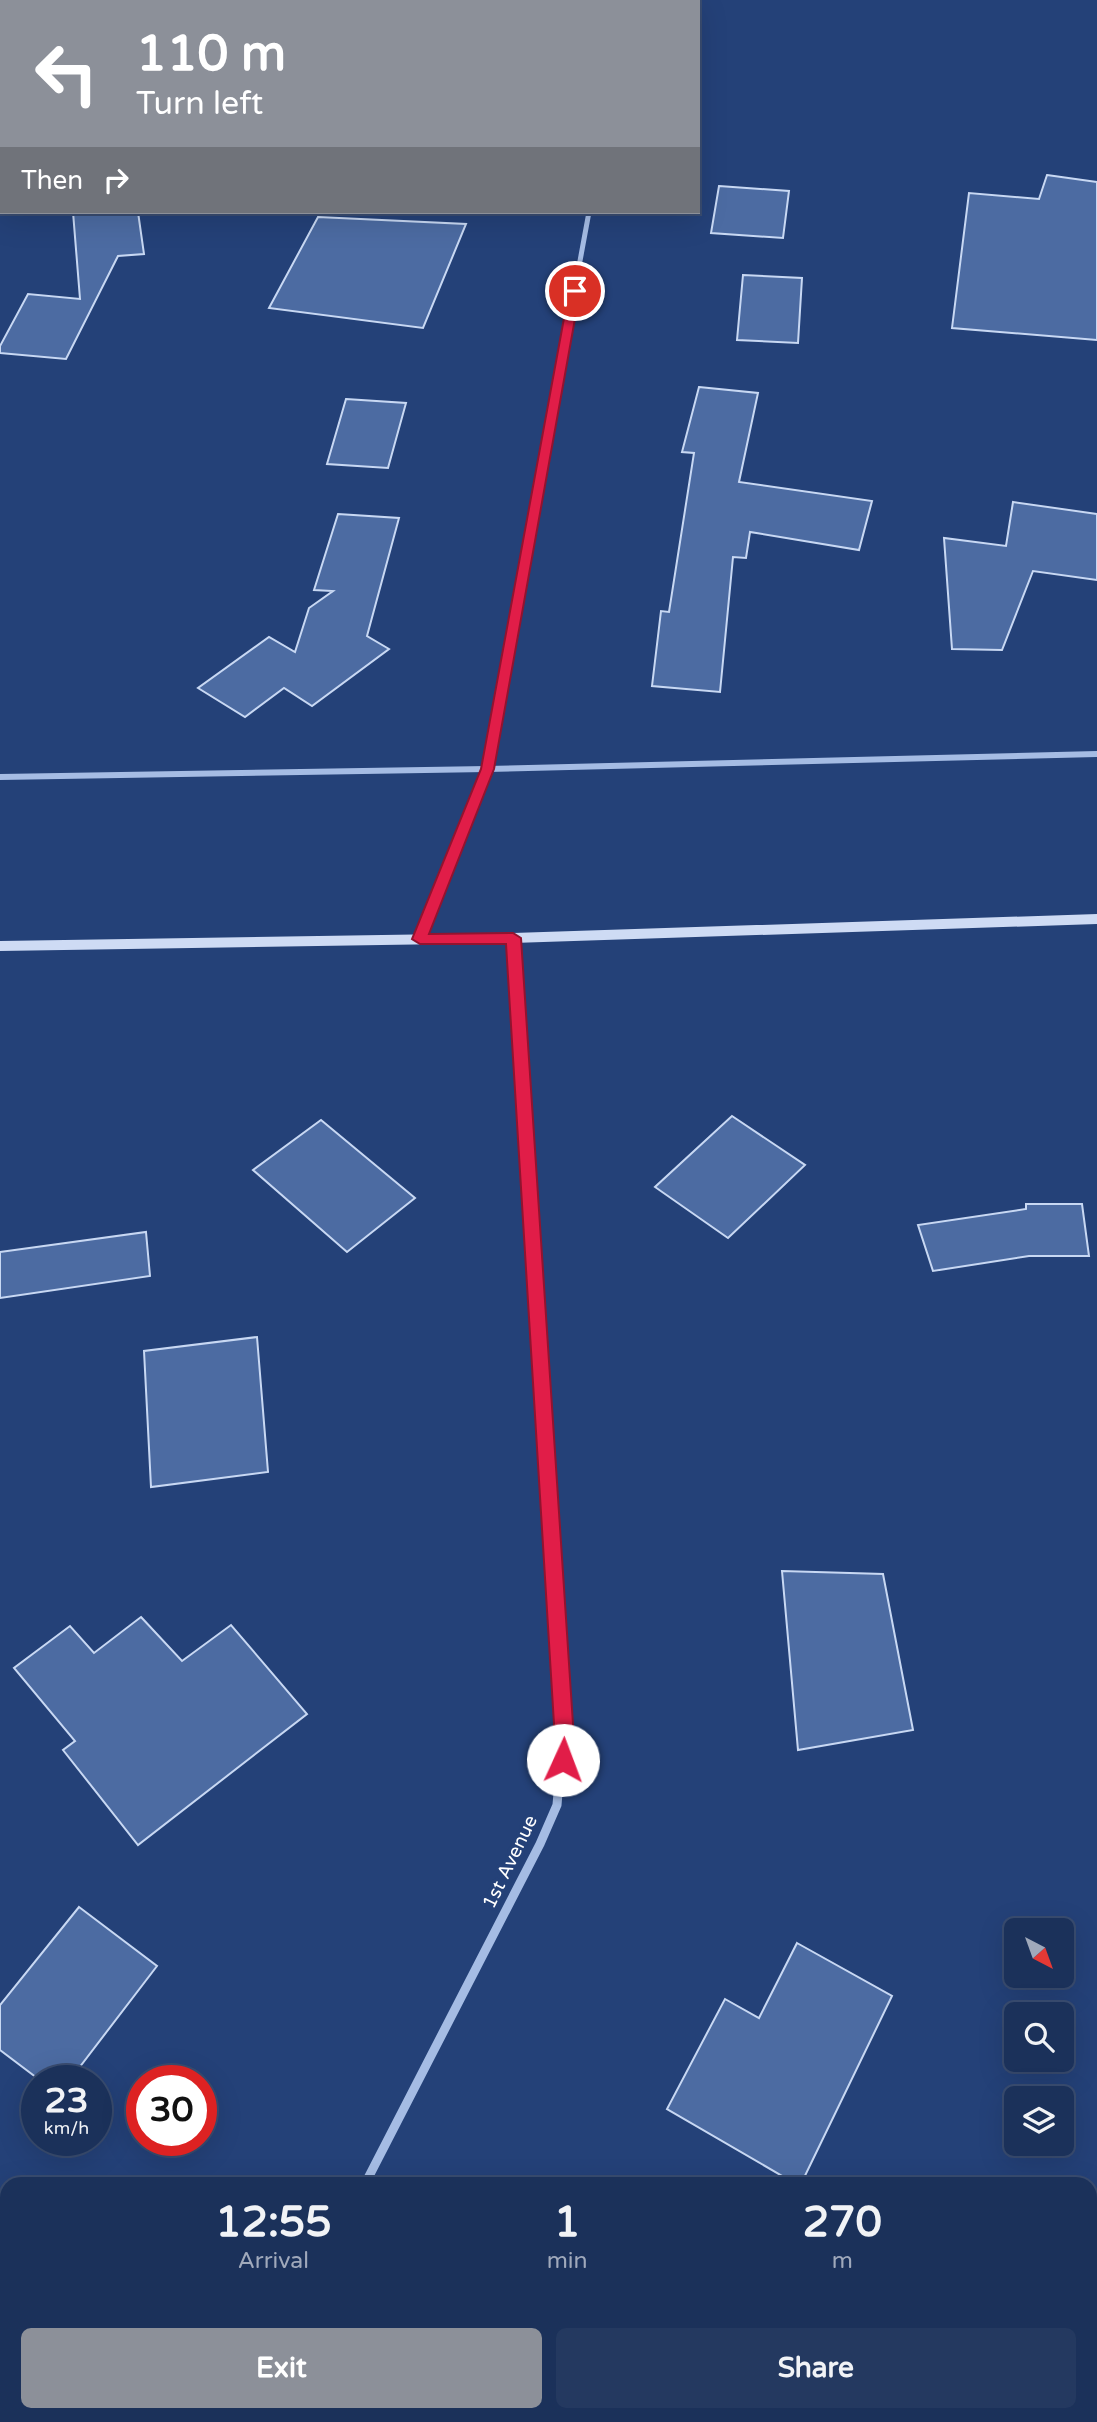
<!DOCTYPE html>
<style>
:root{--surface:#1b315a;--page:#243960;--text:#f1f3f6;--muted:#a0a9bb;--line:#394c70;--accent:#8c9099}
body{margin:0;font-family:"Varela Round",sans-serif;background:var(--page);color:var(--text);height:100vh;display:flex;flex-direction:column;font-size:26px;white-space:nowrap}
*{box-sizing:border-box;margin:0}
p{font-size:23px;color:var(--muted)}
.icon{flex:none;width:38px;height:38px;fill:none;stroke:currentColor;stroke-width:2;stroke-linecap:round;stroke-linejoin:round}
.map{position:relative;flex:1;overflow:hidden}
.sheet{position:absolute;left:0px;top:2177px;width:1097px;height:245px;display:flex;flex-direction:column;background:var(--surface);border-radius:21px 21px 0 0;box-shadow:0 7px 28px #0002,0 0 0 2px var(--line)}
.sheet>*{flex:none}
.banner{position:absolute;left:0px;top:0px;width:700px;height:214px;box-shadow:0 7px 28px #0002,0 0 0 2px var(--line);background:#8c9099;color:#fff;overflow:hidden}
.needle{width:46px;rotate:139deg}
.controls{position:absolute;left:1004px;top:1918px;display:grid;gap:14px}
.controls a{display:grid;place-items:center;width:70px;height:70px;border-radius:10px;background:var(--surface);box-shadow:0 7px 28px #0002,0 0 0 2px var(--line);font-size:35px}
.speed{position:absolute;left:21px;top:2065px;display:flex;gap:14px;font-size:35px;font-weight:700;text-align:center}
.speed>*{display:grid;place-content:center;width:91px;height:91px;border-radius:50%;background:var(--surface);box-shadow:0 7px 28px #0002,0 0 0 2px var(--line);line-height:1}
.speed small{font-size:18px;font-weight:400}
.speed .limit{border:10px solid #d22;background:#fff;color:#111}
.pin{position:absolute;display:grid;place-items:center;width:60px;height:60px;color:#fff;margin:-30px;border:4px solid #fff;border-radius:50%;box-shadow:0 2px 7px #0007}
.me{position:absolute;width:77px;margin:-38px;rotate:2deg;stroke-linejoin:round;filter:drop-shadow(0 0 5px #0008)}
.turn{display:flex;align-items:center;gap:24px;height:147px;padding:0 21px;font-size:32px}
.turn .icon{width:91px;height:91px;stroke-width:2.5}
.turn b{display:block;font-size:49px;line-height:60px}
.then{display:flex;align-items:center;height:66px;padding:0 21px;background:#0003;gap:14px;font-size:26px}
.eta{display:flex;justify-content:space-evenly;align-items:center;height:119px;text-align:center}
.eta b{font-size:42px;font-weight:800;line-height:49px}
.cta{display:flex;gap:14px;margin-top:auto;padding:14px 21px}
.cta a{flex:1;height:80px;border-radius:10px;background:var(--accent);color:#fff;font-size:28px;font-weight:800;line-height:80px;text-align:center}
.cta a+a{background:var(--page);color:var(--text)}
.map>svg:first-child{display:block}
</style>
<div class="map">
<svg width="1097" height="2422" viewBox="0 0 1097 2422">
<rect width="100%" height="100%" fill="#244178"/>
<!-- building -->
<g fill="#4c6ba2" stroke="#c8d8f3" stroke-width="2">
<polygon points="1047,175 1097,182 1097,340 952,328 969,193 1039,199"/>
<polygon points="719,186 789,191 783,238 711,233"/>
<polygon points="73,212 138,212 144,254 118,256 66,359 0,353 0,346 28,294 80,299"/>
<polygon points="318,217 466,224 423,328 269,308"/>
<polygon points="743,275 802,278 798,343 737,340"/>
<polygon points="699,387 758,393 739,482 872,501 859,550 750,532 746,558 733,557 720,692 652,686 661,611 669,612 694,453 682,452"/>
<polygon points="346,399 406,403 388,468 327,464"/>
<polygon points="1013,502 1097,514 1097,580 1033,571 1002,650 952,649 944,538 1006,546"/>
<polygon points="338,514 399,518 367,636 389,649 312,706 284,688 245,717 198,688 269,637 295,652 309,608 333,591 314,590"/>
<polygon points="732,1116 805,1165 728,1238 655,1187"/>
<polygon points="321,1120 415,1198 347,1252 253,1170"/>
<polygon points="1026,1204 1082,1204 1089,1256 1029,1256 933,1271 918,1225 1026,1209"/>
<polygon points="146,1232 150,1276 0,1298 0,1252"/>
<polygon points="257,1337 268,1472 151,1487 144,1351"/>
<polygon points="782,1571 883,1574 913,1730 798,1750"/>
<polygon points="141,1617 182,1661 231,1625 307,1714 138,1845 63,1750 75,1741 14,1668 70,1626 94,1653"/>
<polygon points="79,1907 157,1966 69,2081 41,2081 0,2050 0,2005"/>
<polygon points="797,1943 892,1996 801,2184 796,2184 667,2109 725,1999 759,2018"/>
</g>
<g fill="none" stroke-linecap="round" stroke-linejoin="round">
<!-- minor-far2 -->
<g stroke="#a5bce4" stroke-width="5">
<polyline points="0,123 2,120"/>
<polyline points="518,598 589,212"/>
</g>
<!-- minor-far1 -->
<g stroke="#a5bce4" stroke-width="6">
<polyline points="0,777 487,769 1097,754"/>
<polyline points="513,938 542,1385"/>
<polyline points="420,939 487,769 519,596"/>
</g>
<!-- minor -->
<g stroke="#a5bce4" stroke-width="9">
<polyline points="365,2184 540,1844 557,1805 564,1724 542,1383"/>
<polyline points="242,2422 246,2415"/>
</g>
<!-- secondary -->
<polygon fill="#cedbf4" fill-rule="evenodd" points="1097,914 1097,924 513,943 0,951 0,941 513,933"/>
</g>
<!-- route -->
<polygon fill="#e11d48" stroke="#92132f" stroke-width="2" points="575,288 580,291 494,769 429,934 513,933 521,938 573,1724 572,1760 569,1766 563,1769 556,1766 553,1760 554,1724 506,944 420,944 412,939 481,769 569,291"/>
<g text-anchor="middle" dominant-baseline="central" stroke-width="7" stroke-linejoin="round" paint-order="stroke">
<!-- street labels -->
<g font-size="19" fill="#fff" stroke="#244178">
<text transform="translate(510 1862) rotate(-64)">1st Avenue</text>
</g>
</g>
</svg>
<div class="controls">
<a><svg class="needle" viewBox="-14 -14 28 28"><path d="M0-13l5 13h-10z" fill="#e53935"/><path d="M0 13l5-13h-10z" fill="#a0a9bb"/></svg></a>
<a><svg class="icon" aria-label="search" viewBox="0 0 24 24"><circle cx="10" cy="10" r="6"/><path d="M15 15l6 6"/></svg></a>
<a><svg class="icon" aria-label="layers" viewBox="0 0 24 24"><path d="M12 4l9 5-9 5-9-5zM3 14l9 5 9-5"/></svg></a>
</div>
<div class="speed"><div>23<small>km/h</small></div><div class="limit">30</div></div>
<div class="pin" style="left:575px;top:291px;background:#d93025"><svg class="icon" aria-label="arrive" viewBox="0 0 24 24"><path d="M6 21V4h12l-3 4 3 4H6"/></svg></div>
<svg class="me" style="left:563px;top:1760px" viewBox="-20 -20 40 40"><circle r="19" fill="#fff"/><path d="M0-13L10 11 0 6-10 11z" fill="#e11d48"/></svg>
<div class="banner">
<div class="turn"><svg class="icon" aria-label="left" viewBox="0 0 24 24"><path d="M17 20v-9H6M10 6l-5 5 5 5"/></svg><div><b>110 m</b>Turn left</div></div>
<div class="then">Then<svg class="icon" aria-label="right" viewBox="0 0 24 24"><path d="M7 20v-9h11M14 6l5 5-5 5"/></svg></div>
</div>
<section class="sheet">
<div class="eta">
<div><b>12:55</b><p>Arrival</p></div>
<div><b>1</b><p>min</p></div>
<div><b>270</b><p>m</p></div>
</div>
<div class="cta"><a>Exit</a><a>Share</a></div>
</section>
</div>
